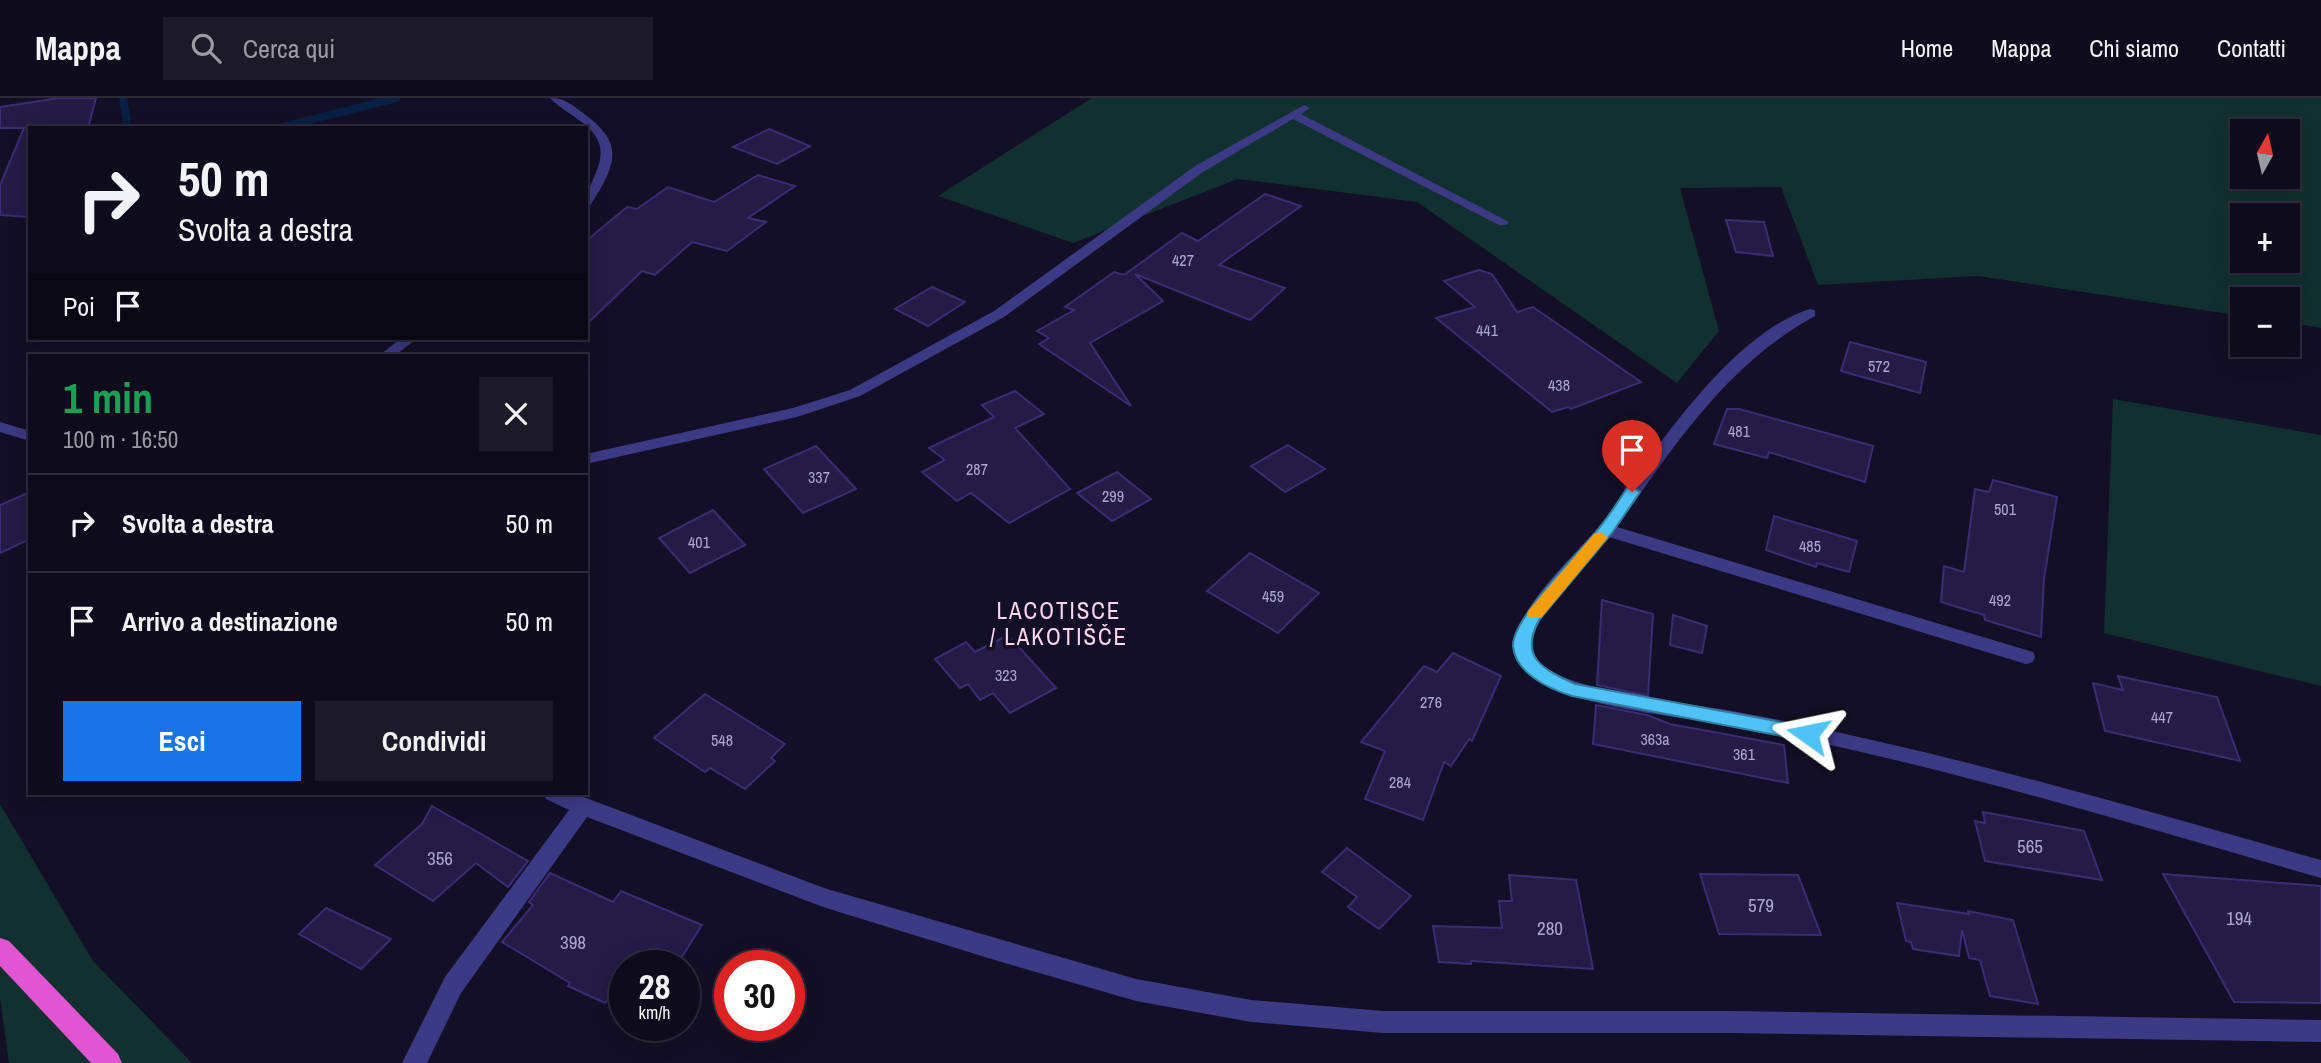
<!DOCTYPE html>
<html lang="it">
<meta charset="utf-8">
<style>
:root{--surface:#0e0b1c;--page:#1c1929;--text:#f1f3f6;--muted:#9b9ba3;--line:#2e2b3b;--accent:#1a73e8}
body{margin:0;font-family:"Archivo Narrow",sans-serif;background:var(--page);color:var(--text);height:100vh;display:flex;flex-direction:column;font-size:26px;white-space:nowrap}
*{box-sizing:border-box;margin:0}
p{font-size:23px;color:var(--muted)}
.icon{flex:none;width:38px;height:38px;fill:none;stroke:currentColor;stroke-width:2;stroke-linecap:round;stroke-linejoin:round}
.map{position:relative;flex:1;overflow:hidden}
.drawer{position:absolute;left:28px;top:256px;width:560px;height:441px;display:flex;flex-direction:column;background:var(--surface);border-radius:0px;box-shadow:0 4px 18px #0003,0 0 0 2px var(--line)}
.drawer>*{flex:none}
.banner{position:absolute;left:28px;top:28px;width:560px;height:214px;border-radius:0px;box-shadow:0 4px 18px #0003,0 0 0 2px var(--line);background:#0e0b1c;color:var(--text);overflow:hidden}
.needle{width:46px;rotate:8deg}
.controls{position:absolute;left:2230px;top:21px;display:grid;gap:14px}
.controls a{display:grid;place-items:center;width:70px;height:70px;border-radius:0px;background:var(--surface);box-shadow:0 4px 18px #0003,0 0 0 2px var(--line);font-size:35px}
.speed{position:absolute;left:609px;top:852px;display:flex;gap:14px;font-size:35px;font-weight:700;text-align:center}
.speed>*{display:grid;place-content:center;width:91px;height:91px;border-radius:50%;background:var(--surface);box-shadow:0 4px 18px #0003,0 0 0 2px var(--line);line-height:1}
.speed small{font-size:18px;font-weight:400}
.speed .limit{border:10px solid #d22;background:#fff;color:#111}
.pin{position:absolute;display:grid;place-items:center;width:60px;height:60px;color:#fff;margin:-72px -30px;border-radius:50% 50% 50% 0;rotate:-45deg;box-shadow:0 0 7px #0007}
.pin .icon{rotate:45deg}
.me{position:absolute;width:77px;margin:-38px;rotate:282deg;stroke-linejoin:round;filter:drop-shadow(0 0 5px #0008)}
.turn{display:flex;align-items:center;gap:24px;height:147px;padding:0 35px;font-size:32px}
.turn .icon{width:91px;height:91px;stroke-width:2.5}
.turn b{display:block;font-size:49px;line-height:60px}
.then{display:flex;align-items:center;height:66px;padding:0 35px;background:#0003;gap:14px;font-size:26px}
.round{display:grid;place-items:center;flex:none;width:74px;height:74px;border-radius:0px;background:var(--page)}
.summary{display:flex;align-items:center;justify-content:space-between;height:119px;padding:0 35px}
h1{font-size:42px;font-weight:700;line-height:52px;color:#1e9e55}
.button{display:flex;gap:14px;margin-top:auto;padding:14px 35px}
.button a{flex:1;height:80px;border-radius:0px;background:var(--accent);color:#fff;font-size:28px;font-weight:700;line-height:80px;text-align:center}
.button a+a{background:var(--page);color:var(--text)}
ul{padding:0;list-style:none}
li{display:flex;align-items:center;gap:21px;height:98px;padding:0 35px;border-top:2px solid var(--line)}
li div{flex:1}
li b{display:block;font-size:26px}
li em{font-style:normal}
header{display:flex;align-items:center;gap:42px;box-sizing:border-box;height:98px;padding:0 35px;background:var(--surface);border-bottom:2px solid var(--line)}
header strong{font-size:33px}
nav{display:flex;gap:38px;margin-inline-start:auto;font-size:24px}
.search{width:490px;height:63px;background:var(--page);display:flex;align-items:center;gap:18px;box-sizing:border-box;padding:0 24px;border-radius:0px;color:var(--muted);font-size:26px}
.map>svg:first-child{display:block}
</style>
<header>
<strong>Mappa</strong>
<div class="search"><svg class="icon" aria-label="search" viewBox="0 0 24 24"><circle cx="10" cy="10" r="6"/><path d="M15 15l6 6"/></svg>Cerca qui</div>
<nav><a>Home</a><a>Mappa</a><a>Chi siamo</a><a>Contatti</a></nav>
</header>
<div class="map">
<svg width="2321" height="965" viewBox="0 0 2321 965">
<rect width="100%" height="100%" fill="#130f26"/>
<!-- green -->
<g fill="#12302f" fill-rule="evenodd">
<path d="M1092,0H2321V230L2287,224V201H2242V218L1978,178L1818,187L1781,89L1680,90L1719,233L1677,285L1417,104L1238,81L1073,145L938,98ZM2242,33H2287V79H2242ZM2242,117H2287V163H2242Z"/>
<polygon points="2113,301 2321,337 2321,588 2104,535"/>
<polygon points="0,706 93,863 192,965 9,965 0,900"/>
</g>
<g fill="none" stroke-linecap="round" stroke-linejoin="round">
<!-- stream -->
<g stroke="#0a1f44" stroke-width="8">
<polyline points="123,0 128,30"/>
<polyline points="278,30 396,0"/>
</g>
</g>
<!-- building -->
<g fill="#241b47" stroke="#3b2d73" stroke-width="2">
<polygon points="59,0 96,0 88,30 30,30 30,119 0,117 0,87 24,30 0,30 0,9"/>
<polygon points="769,31 810,48 777,66 733,49"/>
<polygon points="758,77 795,88 748,120 766,124 727,153 692,144 655,177 642,173 586,227 586,143 627,109 637,111 668,89 714,104"/>
<polygon points="1265,96 1301,108 1219,167 1285,190 1250,222 1135,176 1163,203 1090,245 1131,308 1039,246 1049,240 1037,233 1074,212 1065,209 1114,174 1124,177 1182,135 1198,143"/>
<polygon points="1726,122 1764,124 1773,158 1736,154"/>
<polygon points="1479,172 1492,176 1517,214 1533,209 1641,284 1571,311 1568,309 1552,314 1436,220 1475,209 1444,183"/>
<polygon points="932,189 965,204 928,228 895,211"/>
<polygon points="1850,244 1926,264 1920,295 1841,273"/>
<polygon points="1015,293 1044,316 1015,330 1070,391 1009,425 971,395 957,403 922,374 945,362 929,350 994,319 982,307"/>
<polygon points="1727,311 1739,311 1873,348 1865,384 1769,354 1767,360 1714,346"/>
<polygon points="1288,347 1325,371 1285,394 1251,368"/>
<polygon points="816,348 856,391 803,415 764,371"/>
<polygon points="1117,374 1151,401 1112,423 1077,395"/>
<polygon points="1993,382 2057,399 2044,481 2041,539 1985,522 1984,517 1941,504 1944,468 1964,474 1975,391 1989,394"/>
<polygon points="30,394 30,441 0,455 0,407"/>
<polygon points="713,412 745,447 690,475 659,440"/>
<polygon points="1774,418 1857,443 1849,474 1817,465 1816,469 1766,452"/>
<polygon points="1250,455 1319,495 1278,535 1207,493"/>
<polygon points="1602,502 1653,516 1648,598 1597,587"/>
<polygon points="1673,517 1707,528 1702,555 1670,547"/>
<polygon points="1008,537 1056,590 1010,615 993,595 980,602 968,586 960,590 935,561 966,544 975,554"/>
<polygon points="1453,555 1501,578 1472,643 1469,641 1451,668 1444,664 1423,722 1365,701 1385,653 1361,644 1424,568 1437,574"/>
<polygon points="2118,578 2217,599 2240,663 2105,633 2093,585 2123,592"/>
<polygon points="705,596 785,646 771,660 775,663 745,691 710,670 705,674 654,640"/>
<polygon points="1596,607 1647,617 1670,626 1784,647 1788,685 1593,646"/>
<polygon points="432,708 528,763 508,789 476,765 433,803 375,767 422,726"/>
<polygon points="1983,714 2084,733 2102,782 1985,763 1975,723 1985,725"/>
<polygon points="1347,750 1411,798 1379,831 1348,809 1357,799 1322,774"/>
<polygon points="550,775 613,804 621,793 702,827 676,868 625,868 625,880 605,905 568,888 570,885 502,844 533,807 529,804"/>
<polygon points="1700,776 1798,777 1821,837 1719,836"/>
<polygon points="2163,776 2321,788 2321,905 2234,904"/>
<polygon points="1509,777 1576,782 1593,871 1471,863 1471,866 1439,864 1433,828 1502,830 1499,803 1512,803"/>
<polygon points="1897,805 1969,816 1968,813 2013,822 2038,906 1990,898 1980,862 1969,860 1962,832 1959,858 1913,851 1911,844 1906,843"/>
<polygon points="326,810 391,841 361,871 299,836"/>
</g>
<g fill="none" stroke-linecap="round" stroke-linejoin="round">
<!-- minor -->
<g fill="#3d3a85" fill-rule="evenodd">
<path d="M550,0C564,0 571,6 583,15C626,46 616,67 590,108L586,109C586,92 594,82 599,66C610,31 569,20 550,0Z"/>
<polygon points="1304,7 1310,10 1301,16 1509,124 1507,127 1499,127 1293,21 1203,74 1004,219 860,298 797,319 586,366 586,356 793,310 850,292 994,213 1195,68"/>
<path d="M1810,211L1815,212V218C1727,266 1673,349 1617,429L2033,554L2035,559L2033,564L2026,566L1609,439C1590,463 1523,522 1534,555C1548,594 1689,605 1727,612C1928,648 2124,707 2321,762V780C2124,724 1925,661 1723,626C1679,618 1532,607 1517,559C1503,516 1583,452 1606,420C1654,354 1730,236 1810,211Z"/>
<polygon points="401,240 417,240 396,257 380,257"/>
<polygon points="0,324 30,333 30,343 0,334"/>
<polygon points="543,695 573,695 824,790 1136,881 1251,902 1383,913 1729,913 2321,922 2321,944 1729,935 1383,935 1251,924 1136,903 998,863 823,809 587,719 461,895 427,965 402,965 445,879 569,712 546,701"/>
</g>
<!-- trunk -->
<polygon fill="#e055d1" fill-rule="evenodd" points="0,840 9,843 118,956 122,965 91,965 0,868"/>
</g>
<!-- route -->
<path fill="#4fc3f7" stroke="#337fa1" stroke-width="2" d="M1632,389L1640,394L1612,435L1539,522C1519,559 1542,571 1575,586L1808,629L1814,631L1816,636L1814,641L1808,643L1572,598C1549,591 1515,575 1513,548C1512,520 1580,454 1599,430C1609,418 1618,404 1627,390Z"/>
<!-- slow -->
<polygon fill="#f59e0b" points="1600,434 1608,439 1605,443 1541,520 1529,520 1527,516 1529,512 1594,436"/>
<g text-anchor="middle" dominant-baseline="central" stroke-width="7" stroke-linejoin="round" paint-order="stroke">
<!-- number labels -->
<g font-size="16" fill="#aca6d1">
<text x="1183" y="162">427</text>
<text x="1487" y="232">441</text>
<text x="1879" y="268">572</text>
<text x="1559" y="287">438</text>
<text x="1739" y="333">481</text>
<text x="977" y="371">287</text>
<text x="819" y="379">337</text>
<text x="1113" y="398">299</text>
<text x="2005" y="411">501</text>
<text x="699" y="444">401</text>
<text x="1810" y="448">485</text>
<text x="1273" y="498">459</text>
<text x="2000" y="502">492</text>
<text x="1006" y="577">323</text>
<text x="1431" y="604">276</text>
<text x="2162" y="619">447</text>
<text x="1655" y="641">363a</text>
<text x="722" y="642">548</text>
<text x="1744" y="656">361</text>
<text x="1400" y="684">284</text>
</g>
<!-- near-number labels -->
<g font-size="19" fill="#aca6d1">
<text x="2030" y="748">565</text>
<text x="440" y="760">356</text>
<text x="1761" y="807">579</text>
<text x="2239" y="820">194</text>
<text x="1550" y="830">280</text>
<text x="573" y="844">398</text>
</g>
<!-- quarter labels -->
<g font-size="23" letter-spacing="2" fill="#ffd6f0" stroke="#130f26">
<text x="1059" y="512">LACOTISCE<tspan x="1059" dy="26">/ LAKOTIŠČE</tspan></text>
</g>
</g>
</svg>
<div class="controls">
<a><svg class="needle" viewBox="-14 -14 28 28"><path d="M0-13l5 13h-10z" fill="#e53935"/><path d="M0 13l5-13h-10z" fill="#9b9ba3"/></svg></a>
<a>+</a>
<a>−</a>
</div>
<div class="speed"><div>28<small>km/h</small></div><div class="limit">30</div></div>
<div class="pin" style="left:1632px;top:394px;background:#d93025"><svg class="icon" aria-label="arrive" viewBox="0 0 24 24"><path d="M6 21V4h12l-3 4 3 4H6"/></svg></div>
<svg class="me" style="left:1808px;top:636px" viewBox="-20 -20 40 40"><path d="M0-17L14 15 0 8-14 15z" fill="#4fc3f7" stroke="#fff" stroke-width="4"/></svg>
<div class="banner">
<div class="turn"><svg class="icon" aria-label="right" viewBox="0 0 24 24"><path d="M7 20v-9h11M14 6l5 5-5 5"/></svg><div><b>50 m</b>Svolta a destra</div></div>
<div class="then">Poi<svg class="icon" aria-label="arrive" viewBox="0 0 24 24"><path d="M6 21V4h12l-3 4 3 4H6"/></svg></div>
</div>
<section class="drawer">
<div class="summary"><div><h1>1 min</h1><p>100 m · 16:50</p></div><a class="round"><svg class="icon" aria-label="close" viewBox="0 0 24 24"><path d="M6 6l12 12M18 6L6 18"/></svg></a></div>
<ul>
<li><svg class="icon" aria-label="right" viewBox="0 0 24 24"><path d="M7 20v-9h11M14 6l5 5-5 5"/></svg><div><b>Svolta a destra</b></div><em>50 m</em></li>
<li><svg class="icon" aria-label="arrive" viewBox="0 0 24 24"><path d="M6 21V4h12l-3 4 3 4H6"/></svg><div><b>Arrivo a destinazione</b></div><em>50 m</em></li>
</ul>
<div class="button"><a>Esci</a><a>Condividi</a></div>
</section>
</div>
